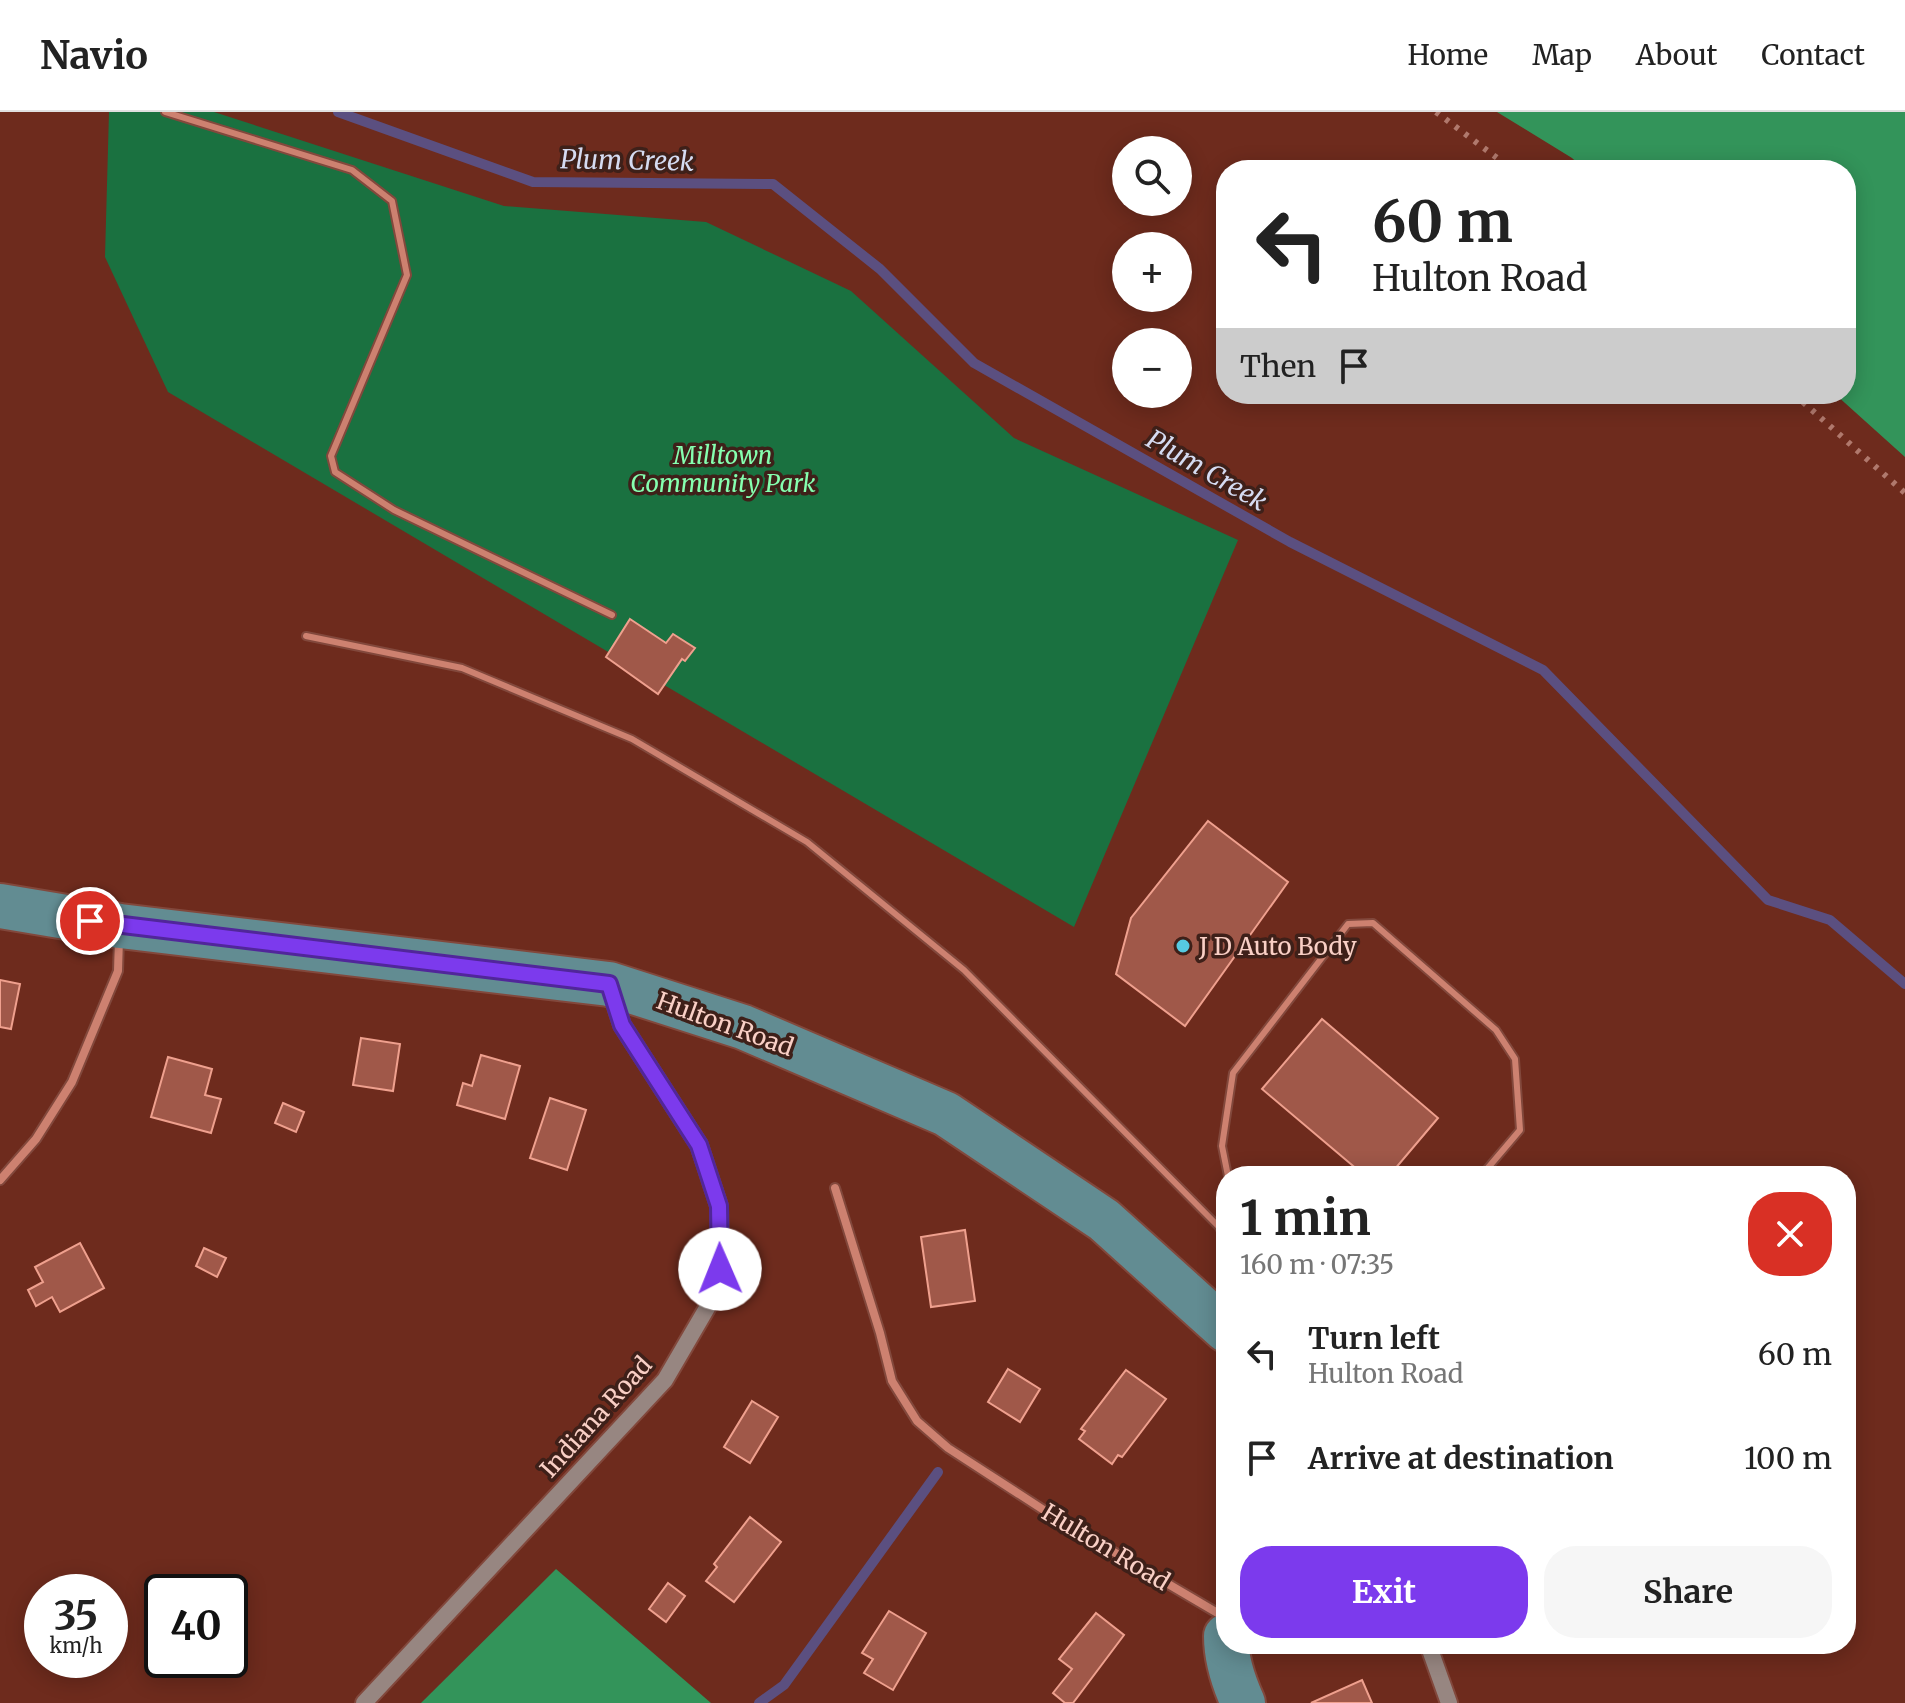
<!DOCTYPE html>
<meta charset="utf-8">
<style>
:root{--surface:#fff;--page:#f6f6f6;--text:#222;--muted:#767676;--line:#e0e0e0;--accent:#7c3aed}
body{margin:0;font-family:Merriweather,serif;background:var(--page);color:var(--text);height:100vh;display:flex;flex-direction:column;font-size:30px;white-space:nowrap}
*{box-sizing:border-box;margin:0}
p{font-size:26px;color:var(--muted)}
.icon{flex:none;width:44px;height:44px;fill:none;stroke:currentColor;stroke-width:2;stroke-linecap:round;stroke-linejoin:round}
.map{position:relative;flex:1;overflow:hidden}
.details{position:absolute;left:1216px;top:1054px;width:640px;height:488px;display:flex;flex-direction:column;background:var(--surface);border-radius:32px;box-shadow:0 4px 20px #0003}
.details>*{flex:none}
.hud{position:absolute;left:1216px;top:48px;width:640px;height:244px;border-radius:32px;box-shadow:0 4px 20px #0003;background:#fff;color:var(--text);overflow:hidden}
.tools{position:absolute;left:1112px;top:24px;display:grid;gap:16px}
.tools a{display:grid;place-items:center;width:80px;height:80px;border-radius:50%;background:var(--surface);box-shadow:0 4px 20px #0003;font-size:40px}
.speed{position:absolute;left:24px;top:1462px;display:flex;gap:16px;font-size:40px;font-weight:700;text-align:center}
.speed>*{display:grid;place-content:center;width:104px;height:104px;border-radius:50%;background:var(--surface);box-shadow:0 4px 20px #0003;line-height:1}
.speed small{font-size:20px;font-weight:400}
.speed .limit{border:4px solid #111;border-radius:12px;background:#fff;color:#111}
.pin{position:absolute;display:grid;place-items:center;width:68px;height:68px;color:#fff;margin:-34px;border:4px solid #fff;border-radius:50%;box-shadow:0 2px 8px #0007}
.me{position:absolute;width:88px;margin:-44px;rotate:359deg;stroke-linejoin:round;filter:drop-shadow(0 0 6px #0008)}
.turn{display:flex;align-items:center;gap:28px;height:168px;padding:0 24px;font-size:36px}
.turn .icon{width:104px;height:104px;stroke-width:2.5}
.turn b{display:block;font-size:56px;line-height:68px}
.then{display:flex;align-items:center;height:76px;padding:0 24px;background:#0003;gap:16px;font-size:30px}
.round{display:grid;place-items:center;flex:none;width:84px;height:84px;border-radius:32px;background:var(--page)}
.head{display:flex;align-items:center;justify-content:space-between;height:136px;padding:0 24px}
h1{font-size:48px;font-weight:700;line-height:60px}
.cta{display:flex;gap:16px;margin-top:auto;padding:16px 24px}
.cta a{flex:1;height:92px;border-radius:32px;background:var(--accent);color:#fff;font-size:32px;font-weight:700;line-height:92px;text-align:center}
.cta a+a{background:var(--page);color:var(--text)}
ul{padding:0;list-style:none}
li{display:flex;align-items:center;gap:24px;height:104px;padding:0 24px}
li div{flex:1}
li b{display:block;font-size:30px}
li em{font-style:normal}
header{display:flex;align-items:center;gap:48px;box-sizing:border-box;height:112px;padding:0 40px;background:var(--surface);border-bottom:2px solid var(--line)}
header strong{font-size:38px}
nav{display:flex;gap:44px;margin-inline-start:auto;font-size:28px}
.map>svg:first-child{display:block}
</style>
<header>
<strong>Navio</strong>
<nav><a>Home</a><a>Map</a><a>About</a><a>Contact</a></nav>
</header>
<div class="map">
<svg width="1905" height="1591" viewBox="0 0 1905 1591">
<rect width="100%" height="100%" fill="#6e2b1d"/>
<!-- green -->
<polygon fill="#1a7140" points="109,0 214,0 504,94 706,110 851,179 1014,326 1238,428 1074,815 168,280 105,145"/>
<!-- forest -->
<g fill="#33945a">
<polygon points="1497,0 1905,0 1905,345 1835,282 1846,282 1846,58 1585,58 1572,46"/>
<polygon points="556,1457 711,1591 421,1591"/>
</g>
<g fill="none" stroke-linecap="round" stroke-linejoin="round">
<!-- stream -->
<g stroke="#5b4f80" stroke-width="10">
<polyline points="338,0 533,70 773,72 880,157 974,251 1290,430 1543,558 1768,788 1830,808 1905,872"/>
<polyline points="759,1591 784,1573 938,1360"/>
</g>
</g>
<!-- building -->
<g fill="#a05849" stroke="#efa08e" stroke-width="2">
<polygon points="630,507 666,531 673,522 695,536 685,549 682,547 658,582 606,545"/>
<polygon points="1208,709 1288,770 1185,914 1116,862 1131,806"/>
<polygon points="0,868 20,872 11,917 0,915"/>
<polygon points="1322,907 1438,1006 1389,1064 1365,1064 1262,977"/>
<polygon points="361,926 400,932 393,979 353,973"/>
<polygon points="481,943 520,954 505,1007 457,993 463,971 472,974"/>
<polygon points="168,945 212,957 205,983 221,987 211,1021 151,1005"/>
<polygon points="550,986 586,998 567,1058 530,1046"/>
<polygon points="283,991 304,1000 296,1020 275,1011"/>
<polygon points="965,1118 975,1189 931,1195 921,1125"/>
<polygon points="80,1131 104,1176 60,1200 52,1185 36,1194 28,1178 43,1170 35,1155"/>
<polygon points="204,1136 226,1146 217,1165 196,1154"/>
<polygon points="1008,1257 1040,1277 1020,1310 988,1290"/>
<polygon points="1126,1258 1166,1287 1122,1345 1118,1343 1112,1352 1079,1327 1085,1319 1081,1317"/>
<polygon points="752,1289 778,1305 750,1351 724,1335"/>
<polygon points="750,1405 781,1430 734,1490 706,1469 717,1455 714,1452"/>
<polygon points="668,1471 685,1484 666,1510 649,1497"/>
<polygon points="889,1499 926,1521 893,1578 864,1561 873,1547 862,1541"/>
<polygon points="1096,1501 1124,1523 1073,1591 1065,1591 1053,1581 1072,1557 1059,1547"/>
<polygon points="1362,1568 1372,1591 1311,1591"/>
</g>
<g fill="none" stroke-linecap="round" stroke-linejoin="round">
<defs>
<g id="lane">
<polyline points="165,0 352,58 392,89 407,163 331,344 335,360 394,398 612,503"/>
<polyline points="306,524 462,556 632,627 807,730 964,858 1219,1115 1226,1130"/>
<polyline points="1228,1064 1222,1034 1233,961 1348,812 1373,811 1496,918 1515,947 1520,1018 1481,1064"/>
</g>
<g id="street">
<polyline points="0,1068 36,1027 72,970 118,859 119,826"/>
<polyline points="835,1076 880,1221 892,1269 917,1309 948,1336 1056,1406 1226,1506"/>
</g>
<g id="secondary">
<polyline points="1428,1532 1449,1591"/>
<polyline points="364,1591 665,1268 707,1196 720,1157 719,1094 699,1033 622,913 610,876"/>
</g>
<g id="primary">
<polyline points="0,794 120,814 609,872 743,915 946,1002 1104,1108 1226,1218"/>
<path d="M1226,1524C1226,1548 1233,1569 1243,1591"/>
</g>
</defs>
<!-- lane casing -->
<use href="#lane" stroke="#82483c" stroke-width="10"/>
<!-- street casing -->
<use href="#street" stroke="#82483c" stroke-width="12"/>
<!-- secondary casing -->
<use href="#secondary" stroke="#82483c" stroke-width="20"/>
<!-- primary casing -->
<use href="#primary" stroke="#82483c" stroke-width="48"/>
<!-- lane -->
<use href="#lane" stroke="#cd8170" stroke-width="6"/>
<!-- street -->
<use href="#street" stroke="#cd8170" stroke-width="8"/>
<!-- secondary -->
<use href="#secondary" stroke="#978681" stroke-width="16"/>
<!-- primary -->
<use href="#primary" stroke="#628c92" stroke-width="44"/>
<!-- rail -->
<g stroke="#b0796d" stroke-width="6" stroke-dasharray="4 8" stroke-linecap="butt">
<polyline points="1436,0 1513,58"/>
<polyline points="1794,282 1905,381"/>
</g>
</g>
<g fill="none" stroke-linecap="round" stroke-linejoin="round">
<defs>
<polyline id="route" points="90,809 609,872 622,913 699,1033 719,1094 720,1157"/>
</defs>
<!-- route casing -->
<use href="#route" stroke="#51269a" stroke-width="20"/>
<!-- route -->
<use href="#route" stroke="#7c3aed" stroke-width="14"/>
</g>
<!-- markers -->
<circle fill="#56c9e1" stroke="#3e2019" stroke-width="3" cx="1183" cy="834" r="8"/>
<g text-anchor="middle" dominant-baseline="central" stroke-width="7" stroke-linejoin="round" paint-order="stroke">
<!-- park labels -->
<g font-size="24" font-style="italic" fill="#85ffaf" stroke="#3e2019">
<text x="723" y="343">Milltown<tspan x="723" dy="28">Community Park</tspan></text>
</g>
<!-- poi labels -->
<g font-size="24" fill="#f9cfc5" stroke="#3e2019" text-anchor="start">
<text x="1199" y="834">J D Auto Body</text>
</g>
<!-- street labels -->
<g font-size="24" fill="#f9cfc5" stroke="#3e2019">
<text transform="translate(725 912) rotate(20)">Hulton Road</text>
<text transform="translate(596 1305) rotate(-48)">Indiana Road</text>
<text transform="translate(1106 1435) rotate(31)">Hulton Road</text>
</g>
<!-- water labels -->
<g font-size="26" font-style="italic" fill="#d5dbf1" stroke="#3e2019">
<text transform="translate(627 48) rotate(1)">Plum Creek</text>
<text transform="translate(1207 358) rotate(30)">Plum Creek</text>
</g>
</g>
</svg>
<div class="tools">
<a><svg class="icon" aria-label="search" viewBox="0 0 24 24"><circle cx="10" cy="10" r="6"/><path d="M15 15l6 6"/></svg></a>
<a>+</a>
<a>−</a>
</div>
<div class="speed"><div>35<small>km/h</small></div><div class="limit">40</div></div>
<div class="pin" style="left:90px;top:809px;background:#d93025"><svg class="icon" aria-label="arrive" viewBox="0 0 24 24"><path d="M6 21V4h12l-3 4 3 4H6"/></svg></div>
<svg class="me" style="left:720px;top:1157px" viewBox="-20 -20 40 40"><circle r="19" fill="#fff"/><path d="M0-13L10 11 0 6-10 11z" fill="#7c3aed"/></svg>
<div class="hud">
<div class="turn"><svg class="icon" aria-label="left" viewBox="0 0 24 24"><path d="M17 20v-9H6M10 6l-5 5 5 5"/></svg><div><b>60 m</b>Hulton Road</div></div>
<div class="then">Then<svg class="icon" aria-label="arrive" viewBox="0 0 24 24"><path d="M6 21V4h12l-3 4 3 4H6"/></svg></div>
</div>
<section class="details">
<div class="head"><div><h1>1 min</h1><p>160 m · 07:35</p></div><a class="round" style="background:#d93025;color:#fff"><svg class="icon" aria-label="close" viewBox="0 0 24 24"><path d="M6 6l12 12M18 6L6 18"/></svg></a></div>
<ul>
<li><svg class="icon" aria-label="left" viewBox="0 0 24 24"><path d="M17 20v-9H6M10 6l-5 5 5 5"/></svg><div><b>Turn left</b><p>Hulton Road</p></div><em>60 m</em></li>
<li><svg class="icon" aria-label="arrive" viewBox="0 0 24 24"><path d="M6 21V4h12l-3 4 3 4H6"/></svg><div><b>Arrive at destination</b></div><em>100 m</em></li>
</ul>
<div class="cta"><a>Exit</a><a>Share</a></div>
</section>
</div>
